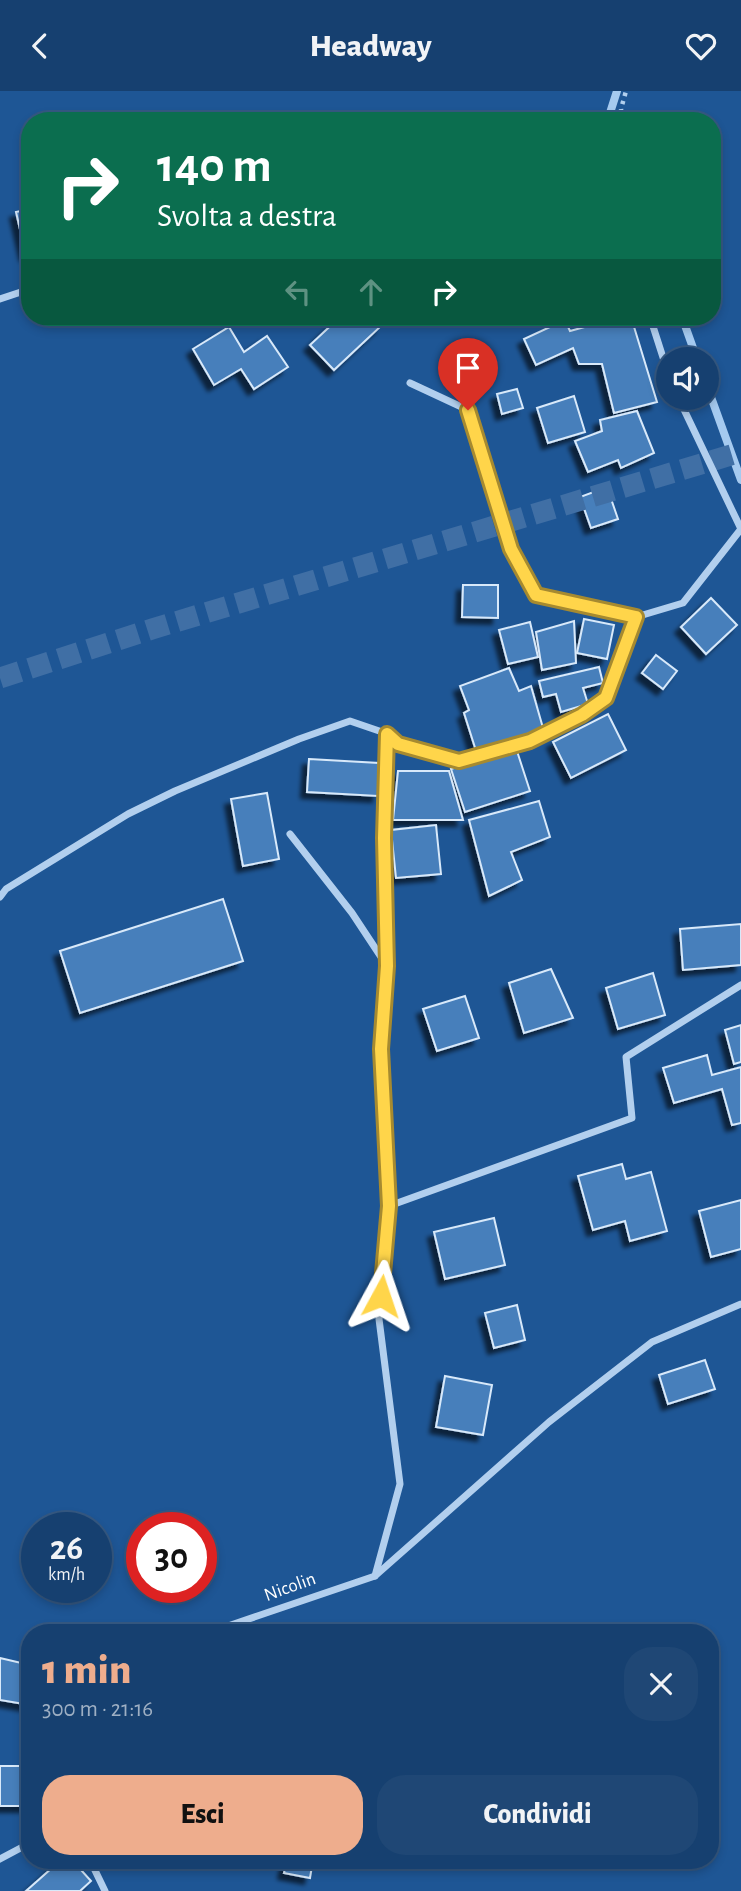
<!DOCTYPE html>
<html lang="it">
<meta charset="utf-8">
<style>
:root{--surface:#164070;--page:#1f4775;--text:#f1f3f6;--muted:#9eafc3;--line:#355983;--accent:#eead8d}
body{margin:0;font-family:"Alegreya Sans",sans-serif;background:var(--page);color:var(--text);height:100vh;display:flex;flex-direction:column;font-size:26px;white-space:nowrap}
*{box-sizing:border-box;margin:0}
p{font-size:23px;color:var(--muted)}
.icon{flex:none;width:38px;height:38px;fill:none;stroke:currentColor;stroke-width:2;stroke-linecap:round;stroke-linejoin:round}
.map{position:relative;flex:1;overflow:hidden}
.sheet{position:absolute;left:21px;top:1533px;width:698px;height:245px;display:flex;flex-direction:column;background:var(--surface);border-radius:28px;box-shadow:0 4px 10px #0003,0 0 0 2px var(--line)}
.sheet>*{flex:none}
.guide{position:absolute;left:21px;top:21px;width:700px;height:214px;border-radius:28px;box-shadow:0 4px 10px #0003,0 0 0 2px var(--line);background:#0b6e4f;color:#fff;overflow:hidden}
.tools{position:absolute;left:656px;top:256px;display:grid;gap:14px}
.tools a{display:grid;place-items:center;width:63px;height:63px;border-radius:50%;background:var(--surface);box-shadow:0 4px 10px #0003,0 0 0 2px var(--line);font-size:35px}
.speed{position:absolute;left:21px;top:1421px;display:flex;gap:14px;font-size:35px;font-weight:700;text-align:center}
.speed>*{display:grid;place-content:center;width:91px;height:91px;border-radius:50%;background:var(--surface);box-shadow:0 4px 10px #0003,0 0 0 2px var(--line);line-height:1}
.speed small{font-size:18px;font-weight:400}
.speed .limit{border:10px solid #d22;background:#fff;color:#111}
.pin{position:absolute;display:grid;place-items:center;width:60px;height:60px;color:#fff;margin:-72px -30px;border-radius:50% 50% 50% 0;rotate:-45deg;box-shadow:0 0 7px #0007}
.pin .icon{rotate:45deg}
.me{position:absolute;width:77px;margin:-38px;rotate:5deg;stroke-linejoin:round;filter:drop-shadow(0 0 5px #0008)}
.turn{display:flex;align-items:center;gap:24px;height:147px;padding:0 21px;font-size:32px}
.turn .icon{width:91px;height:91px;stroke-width:2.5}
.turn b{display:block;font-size:49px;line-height:60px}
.lanes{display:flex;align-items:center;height:66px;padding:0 21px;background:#0003;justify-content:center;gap:35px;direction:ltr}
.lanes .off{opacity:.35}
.round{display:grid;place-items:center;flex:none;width:74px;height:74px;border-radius:28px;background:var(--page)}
.summary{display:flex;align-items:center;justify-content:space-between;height:119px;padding:0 21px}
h1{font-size:42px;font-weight:800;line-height:52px;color:var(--accent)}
.button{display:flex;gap:14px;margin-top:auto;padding:14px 21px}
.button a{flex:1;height:80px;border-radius:28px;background:var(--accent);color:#111;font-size:28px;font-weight:800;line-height:80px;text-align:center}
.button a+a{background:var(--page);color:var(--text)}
header{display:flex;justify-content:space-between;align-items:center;height:91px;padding:0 21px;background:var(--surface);font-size:32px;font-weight:800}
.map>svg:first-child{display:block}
</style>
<header><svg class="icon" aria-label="back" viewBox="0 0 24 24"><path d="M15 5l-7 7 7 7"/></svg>Headway<svg class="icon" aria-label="heart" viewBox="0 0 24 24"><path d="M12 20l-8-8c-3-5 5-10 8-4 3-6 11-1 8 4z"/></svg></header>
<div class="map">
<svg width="741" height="1800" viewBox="0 0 741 1800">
<defs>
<filter id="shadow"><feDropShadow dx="-6" dy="6" stdDeviation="2" flood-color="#0009"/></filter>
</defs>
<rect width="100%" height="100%" fill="#1e5695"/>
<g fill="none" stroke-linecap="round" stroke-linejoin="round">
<!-- stream -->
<g stroke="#a5caf0" stroke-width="8">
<polyline points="610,30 609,25 617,0"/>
<polyline points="682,226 697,268"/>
<polyline points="707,295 741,389"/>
</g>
</g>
<!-- building -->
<g fill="#477fbb" stroke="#d8e9fa" stroke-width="2" filter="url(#shadow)">
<polygon points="30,118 30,163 26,164 16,121"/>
<polygon points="340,226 373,226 381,235 334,279 310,254"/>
<polygon points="621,226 631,226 657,311 614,322 602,273 579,273 573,257 536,274 524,248 565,229 570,240"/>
<polygon points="229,236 244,261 267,245 288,276 254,298 241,278 214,294 193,258"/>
<polygon points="517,298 523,317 502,323 497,303"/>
<polygon points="574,305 585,341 548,352 537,317"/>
<polygon points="637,320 654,362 621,377 618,369 588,381 575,350 602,340 600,329"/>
<polygon points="607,396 618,428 591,437 580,406"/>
<polygon points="463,494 498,494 498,527 462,526"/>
<polygon points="711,507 737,534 706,563 681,536"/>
<polygon points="584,528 614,534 607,568 577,562"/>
<polygon points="574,530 576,572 542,579 536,541"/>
<polygon points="530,531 538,566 508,573 499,539"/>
<polygon points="656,564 677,580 663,598 642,582"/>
<polygon points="599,576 603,592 583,597 588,613 561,621 556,603 543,606 539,590"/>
<polygon points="509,577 519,600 531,595 543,637 477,663 464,622 469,619 460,595"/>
<polygon points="608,623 626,659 571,687 553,651"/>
<polygon points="516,657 530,700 465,721 451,678"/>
<polygon points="309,668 379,672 378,705 307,701"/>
<polygon points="398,680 449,680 463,729 393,729"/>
<polygon points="267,702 279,768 243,775 231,708"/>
<polygon points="539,710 550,746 511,761 522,789 489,805 469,729"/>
<polygon points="436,734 441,783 396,787 391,739"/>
<polygon points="223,808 243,870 80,922 60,860"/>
<polygon points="741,833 741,874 683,879 680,838"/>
<polygon points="551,878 573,927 524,942 509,892"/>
<polygon points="653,882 665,924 618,938 606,897"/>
<polygon points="465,905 479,947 437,960 423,918"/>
<polygon points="741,934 741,971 734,973 725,939"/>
<polygon points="707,964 712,984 741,976 741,1032 732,1034 722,998 674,1012 663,977"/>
<polygon points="622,1073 626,1088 651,1081 667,1140 630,1150 625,1130 593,1139 578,1085"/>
<polygon points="741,1109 741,1158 711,1166 699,1120"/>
<polygon points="494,1127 505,1174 445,1188 434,1141"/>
<polygon points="517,1214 525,1249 494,1257 485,1222"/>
<polygon points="705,1269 715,1298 668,1313 659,1284"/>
<polygon points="445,1285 492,1294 483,1344 436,1336"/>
<polygon points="0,1567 30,1574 30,1614 0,1609"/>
<rect x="0" y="1675" width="30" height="40"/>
<polygon points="61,1769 72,1769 91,1790 80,1800 26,1800"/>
<polygon points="287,1769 313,1769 310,1787 284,1782"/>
</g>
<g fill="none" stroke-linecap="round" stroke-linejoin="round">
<!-- motorway-tunnel -->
<polyline stroke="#406fa5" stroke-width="21" stroke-dasharray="21 10" stroke-linecap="butt" points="0,587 152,538 741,361"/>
<!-- path -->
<polyline stroke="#b2cfee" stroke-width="4.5" stroke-dasharray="3.5 5" stroke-linecap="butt" points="622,30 621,18 626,0"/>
<!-- minor -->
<g stroke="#b2cfee" stroke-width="7">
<polyline points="0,208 30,198"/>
<polyline points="650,226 668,282"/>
<polyline points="410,292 468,319 511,458 536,504 636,526 683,512 741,438"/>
<polyline points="678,306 741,438"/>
<polyline points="290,743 352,822 387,875 381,958 389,1115 379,1228 400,1393 375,1485"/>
<polyline points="0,806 6,798 128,723 175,700 299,648 350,630 388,643 398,653 459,670 530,650 582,624 606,607 636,526"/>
<polyline points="387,873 384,747 388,643"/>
<polyline points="389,1115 632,1027 626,966 741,894"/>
<polyline points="216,1542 228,1535 375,1485 549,1331 652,1251 741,1213"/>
<polyline points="0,1768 30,1752"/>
<polyline points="90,1769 105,1800"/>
</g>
</g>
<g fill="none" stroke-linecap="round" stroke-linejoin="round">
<defs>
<polyline id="route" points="381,1205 389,1115 381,958 387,875 384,747 387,643 398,653 459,670 530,650 582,624 606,607 636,526 536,504 511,458 468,319"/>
</defs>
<!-- route casing -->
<use href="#route" stroke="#a68a30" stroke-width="18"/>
<!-- route -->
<use href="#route" stroke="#ffd54a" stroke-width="12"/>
</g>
<g text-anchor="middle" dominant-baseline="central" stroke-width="5" stroke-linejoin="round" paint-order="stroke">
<!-- street labels -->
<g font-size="19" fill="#fff" stroke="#1e5695">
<text transform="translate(290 1496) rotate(-20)">Nicolin</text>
</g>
</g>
</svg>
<div class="tools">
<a><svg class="icon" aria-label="sound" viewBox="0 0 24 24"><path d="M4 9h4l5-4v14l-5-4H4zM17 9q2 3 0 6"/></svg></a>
</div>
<div class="speed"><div>26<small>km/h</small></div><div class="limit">30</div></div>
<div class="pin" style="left:468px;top:319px;background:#d93025"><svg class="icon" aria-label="arrive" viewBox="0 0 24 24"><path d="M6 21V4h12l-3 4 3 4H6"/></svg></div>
<svg class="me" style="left:381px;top:1205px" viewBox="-20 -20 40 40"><path d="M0-17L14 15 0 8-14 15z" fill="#ffd54a" stroke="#fff" stroke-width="4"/></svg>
<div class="guide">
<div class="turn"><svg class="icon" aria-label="right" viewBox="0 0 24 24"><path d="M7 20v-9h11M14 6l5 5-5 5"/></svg><div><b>140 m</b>Svolta a destra</div></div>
<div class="lanes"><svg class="icon off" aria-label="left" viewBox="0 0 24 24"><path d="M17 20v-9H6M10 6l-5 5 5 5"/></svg><svg class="icon off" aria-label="ahead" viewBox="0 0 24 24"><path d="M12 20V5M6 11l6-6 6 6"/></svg><svg class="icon" aria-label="right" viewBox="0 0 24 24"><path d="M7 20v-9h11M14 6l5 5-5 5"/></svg></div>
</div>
<section class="sheet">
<div class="summary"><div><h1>1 min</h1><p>300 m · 21:16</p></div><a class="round"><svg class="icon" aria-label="close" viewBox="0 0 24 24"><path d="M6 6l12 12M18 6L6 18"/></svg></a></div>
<div class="button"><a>Esci</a><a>Condividi</a></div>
</section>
</div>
